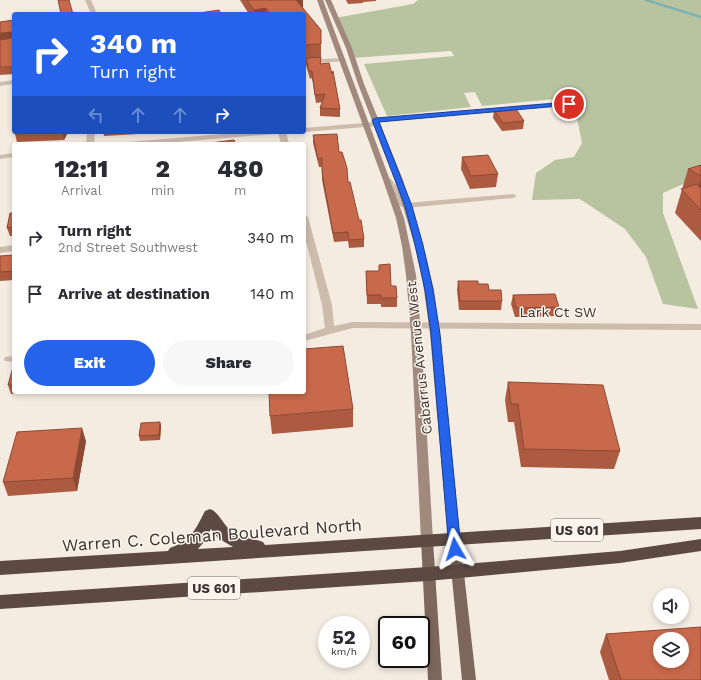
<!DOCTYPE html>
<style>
:root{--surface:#fff;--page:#f7f7f7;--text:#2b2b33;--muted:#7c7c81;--accent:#2563eb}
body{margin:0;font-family:"Work Sans",sans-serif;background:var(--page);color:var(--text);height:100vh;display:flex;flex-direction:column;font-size:15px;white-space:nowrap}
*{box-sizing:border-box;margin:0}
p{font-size:13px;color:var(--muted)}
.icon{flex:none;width:22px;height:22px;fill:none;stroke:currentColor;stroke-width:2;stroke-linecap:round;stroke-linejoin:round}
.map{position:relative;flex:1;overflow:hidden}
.panel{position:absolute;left:12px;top:142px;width:294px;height:252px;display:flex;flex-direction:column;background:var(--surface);border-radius:4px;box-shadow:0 2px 6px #0003}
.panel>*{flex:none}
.banner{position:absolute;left:12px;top:12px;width:294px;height:122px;border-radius:4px;box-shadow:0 2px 6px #0003;background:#2563eb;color:#fff;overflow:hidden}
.controls{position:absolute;left:653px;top:588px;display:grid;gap:8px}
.controls a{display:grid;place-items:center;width:36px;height:36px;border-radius:50%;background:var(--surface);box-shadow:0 2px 6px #0003;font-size:20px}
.speed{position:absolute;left:318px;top:616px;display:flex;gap:8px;font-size:20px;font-weight:700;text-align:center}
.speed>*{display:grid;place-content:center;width:52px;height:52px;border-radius:50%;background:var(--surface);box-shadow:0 2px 6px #0003;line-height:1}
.speed small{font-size:10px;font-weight:400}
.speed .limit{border:2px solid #111;border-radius:6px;background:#fff;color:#111}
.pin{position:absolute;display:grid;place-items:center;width:34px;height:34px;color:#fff;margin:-17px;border:2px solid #fff;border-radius:50%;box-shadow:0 1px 4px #0007}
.me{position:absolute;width:44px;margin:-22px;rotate:354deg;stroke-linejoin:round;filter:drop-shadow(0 0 3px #0008)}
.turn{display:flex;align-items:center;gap:14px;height:84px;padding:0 12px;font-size:18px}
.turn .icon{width:52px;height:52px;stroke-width:2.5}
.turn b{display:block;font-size:28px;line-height:34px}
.lanes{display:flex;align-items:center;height:38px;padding:0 12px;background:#0003;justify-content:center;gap:20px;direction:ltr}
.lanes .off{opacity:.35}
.eta{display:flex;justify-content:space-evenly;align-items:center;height:68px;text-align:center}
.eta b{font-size:24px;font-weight:800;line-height:28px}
.cta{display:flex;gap:8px;margin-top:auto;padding:8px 12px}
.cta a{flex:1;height:46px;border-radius:24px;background:var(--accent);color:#fff;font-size:16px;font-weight:800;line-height:46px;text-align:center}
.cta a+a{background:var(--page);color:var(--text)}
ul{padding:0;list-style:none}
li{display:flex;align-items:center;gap:12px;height:56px;padding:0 12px}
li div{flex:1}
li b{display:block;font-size:15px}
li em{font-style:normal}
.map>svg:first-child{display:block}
</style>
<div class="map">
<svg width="701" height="680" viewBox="0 0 701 680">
<rect width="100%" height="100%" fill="#f4ebe1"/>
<!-- green -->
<polygon fill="#b8c4a0" points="418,0 701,0 701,176 663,193 663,213 698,309 663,304 646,257 625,229 580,199 532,200 536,173 555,160 574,157 582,143 575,108 571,100 557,102 555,99 482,106 475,92 464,93 471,107 387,116 364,64 454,56 451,51 352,58 335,18 413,4"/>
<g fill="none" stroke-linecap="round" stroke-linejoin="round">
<!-- stream -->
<polyline stroke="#7fb0b2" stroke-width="2.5" points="646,0 701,17"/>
<!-- street -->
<g fill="#cdbbac" fill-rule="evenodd">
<polygon points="85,0 91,0 97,14 91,14"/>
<polygon points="343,58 346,60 345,61 304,64 304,60"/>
<polygon points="14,80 14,84 0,86 0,82"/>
<polygon points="569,101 572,103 571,104 378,122 381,124 377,126 304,132 303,132 304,128 375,122 372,120 376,118"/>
<polygon points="87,132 95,132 94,144 86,144"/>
<polygon points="247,132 278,132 274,134 154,144 123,144 127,142"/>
<polygon points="278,132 286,132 289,144 281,144"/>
<polygon points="14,153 14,157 0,159 0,155"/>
<polygon points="384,178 390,178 402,193 406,203 513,194 517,196 513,198 405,208 398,205 394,193 383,180"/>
<polygon points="304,214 308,217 332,305 334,326 353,322 701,324 701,330 353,328 304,341 304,335 325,328 322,305 304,233"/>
<polygon points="14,245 14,251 0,253 0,247"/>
<polygon points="14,356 14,362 5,361 4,359 5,357"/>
</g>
<!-- secondary -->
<g fill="#a18a7d" fill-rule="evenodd">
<polygon points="317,0 323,0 404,218 416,275 421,333 433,540 431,544 427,545 423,544 421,540 411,333 406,275 402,246 396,218 383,180"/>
<polygon points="325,0 331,0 352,48 364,84 403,180 426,256 434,290 440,334 460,538 458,542 454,543 450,542 448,538 430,334 424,290 418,256 395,180 358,84 346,48"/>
</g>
<!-- primary -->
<g fill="#7d675c" fill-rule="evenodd">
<polygon points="454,533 458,534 460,538 476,680 462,680 448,538 450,534"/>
<polygon points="427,535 431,536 433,540 442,680 428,680 421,540 423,536"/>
</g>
<!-- highway -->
<g fill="#5c4a42" fill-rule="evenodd">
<path d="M210,509C219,512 224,526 232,532C242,539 253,538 263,542L265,545L701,517V529L0,575V561L168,551L170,548C192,540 195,530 205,511ZM211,529L218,538L233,547L198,549L203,543Z"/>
<polygon points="701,539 701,551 620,563 428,581 0,609 0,595 428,567 620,551"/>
</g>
</g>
<!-- wall -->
<g fill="#ac5a40">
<polygon points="240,0 303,0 303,8 321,30 321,64 340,109 340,117 320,116 320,108 322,102 316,103 312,78 310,79 306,65 306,58 304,58 304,14 249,14"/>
<polygon points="346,0 376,0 376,1 363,2 363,3 348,4"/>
<polygon points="14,20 14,74 0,75 0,22"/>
<polygon points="494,110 524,121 523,129 502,131 493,118"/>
<polygon points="15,132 68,132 64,140 17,142 15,134"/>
<polygon points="103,132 138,132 138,134 104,136"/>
<polygon points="313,135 339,152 364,239 364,247 349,248 348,241 334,242 322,180 322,167 319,167 313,143"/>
<polygon points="462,157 498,174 496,187 470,189 461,169"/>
<polygon points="701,165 701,241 675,213 688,169"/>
<polygon points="14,213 14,236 10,236 7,228"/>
<polygon points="14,255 14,280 0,281 0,256"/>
<polygon points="379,265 391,286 397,298 397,307 381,307 381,304 367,304 366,271 379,271"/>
<polygon points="458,281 478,284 489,290 502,301 501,310 459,310 457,290"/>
<polygon points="513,295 559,307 557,316 515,317 511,304"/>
<polygon points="14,364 14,392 28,392 28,393 11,394 8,385"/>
<polygon points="508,382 620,451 614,469 521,467 514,422 508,422 505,400"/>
<polygon points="353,409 353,427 272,434 270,416"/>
<polygon points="160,422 161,426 160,440 140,441 139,436"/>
<polygon points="86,441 77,491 8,496 3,482"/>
<polygon points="606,634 701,680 609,680 600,652"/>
</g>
<!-- shaded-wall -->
<g fill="#8c4a34">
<polygon points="294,0 303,0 303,9"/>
<polygon points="266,8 266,14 254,14 254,10"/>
<polygon points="13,32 14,39 0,40 0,33"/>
<polygon points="62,132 68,132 64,140"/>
<polygon points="701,178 701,197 695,199"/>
<polygon points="160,422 161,426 160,440 159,435"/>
<polygon points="82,428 86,441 77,491 73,478"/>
</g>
<!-- building -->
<g fill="#c8694b" stroke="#8c4a34" fill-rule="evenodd">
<polygon points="58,0 69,0 73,14 61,14"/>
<polygon points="247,0 296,0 321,30 321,44 304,45 304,14 270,14 266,8 254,10"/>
<polygon points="219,10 221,14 193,14"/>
<polygon points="14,20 14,67 0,67 0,40 12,38 13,32 0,33 0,22"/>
<polygon points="321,57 320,64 329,63 332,74 333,71 340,109 320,108 325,94 315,95 312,71 309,71 306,58"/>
<polygon points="516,109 524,121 503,123 494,110"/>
<polygon points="15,132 62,132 15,134"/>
<polygon points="337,134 339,152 342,152 347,168 348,182 350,182 359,220 361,220 364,239 349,240 348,232 333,233 322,172 322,158 318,159 313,135"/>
<polygon points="234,140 236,144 202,144"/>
<polygon points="488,155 498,174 471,176 462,157"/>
<polygon points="701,165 701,176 688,169"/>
<polygon points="697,184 701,189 701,210 681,189"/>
<polygon points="10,213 14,213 14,227 7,228"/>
<polygon points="14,255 14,271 0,272 0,256"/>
<polygon points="390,264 391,286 396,286 397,298 381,298 381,295 367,295 366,271 379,271 379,265"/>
<polygon points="458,281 478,281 478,284 488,284 489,290 501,290 502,301 460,301"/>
<polygon points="555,294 559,307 516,308 513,295"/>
<polygon points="343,346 353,409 270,416 269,392 304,392 304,349"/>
<polygon points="14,364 14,385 8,385"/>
<polygon points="508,382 603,385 620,451 524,449 518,404 511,404"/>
<polygon points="160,422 159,435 139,436 141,423"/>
<polygon points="82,428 73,478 3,482 17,432"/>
<path d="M701,627V680H621L606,634ZM660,639H682V661H660Z"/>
</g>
<!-- route -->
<polygon fill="#2563eb" stroke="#184099" points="569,102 571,102 571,105 379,122 412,206 423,245 433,290 440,334 461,549 459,553 455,554 451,553 449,549 431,334 425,290 415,245 405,206 372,120 376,118"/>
<g text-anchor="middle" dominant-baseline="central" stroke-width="3" stroke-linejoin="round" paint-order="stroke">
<!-- shield labels -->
<g fill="#fbf5ee" stroke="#756b66" stroke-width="1">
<rect x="551" y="519" width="52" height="22" rx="3"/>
<rect x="188" y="577" width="52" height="22" rx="3"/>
</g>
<g font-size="13" font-weight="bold" fill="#3b302b">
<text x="577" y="530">US 601</text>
<text x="214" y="588">US 601</text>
</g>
<!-- street labels -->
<g font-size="14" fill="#3b302b" stroke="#fbf5ee">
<text x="558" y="312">Lark Ct SW</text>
<text transform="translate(419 358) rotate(-96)">Cabarrus Avenue West</text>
</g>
<!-- near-street labels -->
<g font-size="17" fill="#3b302b" stroke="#fbf5ee">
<text transform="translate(212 535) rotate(-4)">Warren C. Coleman Boulevard North</text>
</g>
</g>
</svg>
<div class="controls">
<a><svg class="icon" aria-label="sound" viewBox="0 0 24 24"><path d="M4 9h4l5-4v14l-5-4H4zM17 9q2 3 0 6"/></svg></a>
<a><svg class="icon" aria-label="layers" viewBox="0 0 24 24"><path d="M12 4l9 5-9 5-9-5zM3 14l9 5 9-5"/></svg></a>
</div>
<div class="speed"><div>52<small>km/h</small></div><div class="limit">60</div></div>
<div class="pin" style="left:569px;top:104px;background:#d93025"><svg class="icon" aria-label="arrive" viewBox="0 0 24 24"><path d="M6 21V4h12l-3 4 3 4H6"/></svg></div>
<svg class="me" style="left:455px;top:549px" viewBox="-20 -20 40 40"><path d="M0-17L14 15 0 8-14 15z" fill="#2563eb" stroke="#fff" stroke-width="4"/></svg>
<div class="banner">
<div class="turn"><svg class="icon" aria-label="right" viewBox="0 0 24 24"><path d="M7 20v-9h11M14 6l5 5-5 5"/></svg><div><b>340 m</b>Turn right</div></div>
<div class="lanes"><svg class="icon off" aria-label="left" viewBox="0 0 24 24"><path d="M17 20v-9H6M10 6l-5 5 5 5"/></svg><svg class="icon off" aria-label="ahead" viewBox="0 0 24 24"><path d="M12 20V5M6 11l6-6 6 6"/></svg><svg class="icon off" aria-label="ahead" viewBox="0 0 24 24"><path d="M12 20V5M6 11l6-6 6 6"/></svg><svg class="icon" aria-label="right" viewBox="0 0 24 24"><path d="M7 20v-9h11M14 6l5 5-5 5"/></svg></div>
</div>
<section class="panel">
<div class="eta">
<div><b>12:11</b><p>Arrival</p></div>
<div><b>2</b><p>min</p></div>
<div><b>480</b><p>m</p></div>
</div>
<ul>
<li><svg class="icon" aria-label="right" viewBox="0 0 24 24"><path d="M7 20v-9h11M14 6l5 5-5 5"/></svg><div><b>Turn right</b><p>2nd Street Southwest</p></div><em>340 m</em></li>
<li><svg class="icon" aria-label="arrive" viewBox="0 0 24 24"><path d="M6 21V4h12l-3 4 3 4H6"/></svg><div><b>Arrive at destination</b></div><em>140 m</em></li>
</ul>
<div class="cta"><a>Exit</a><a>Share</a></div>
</section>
</div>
